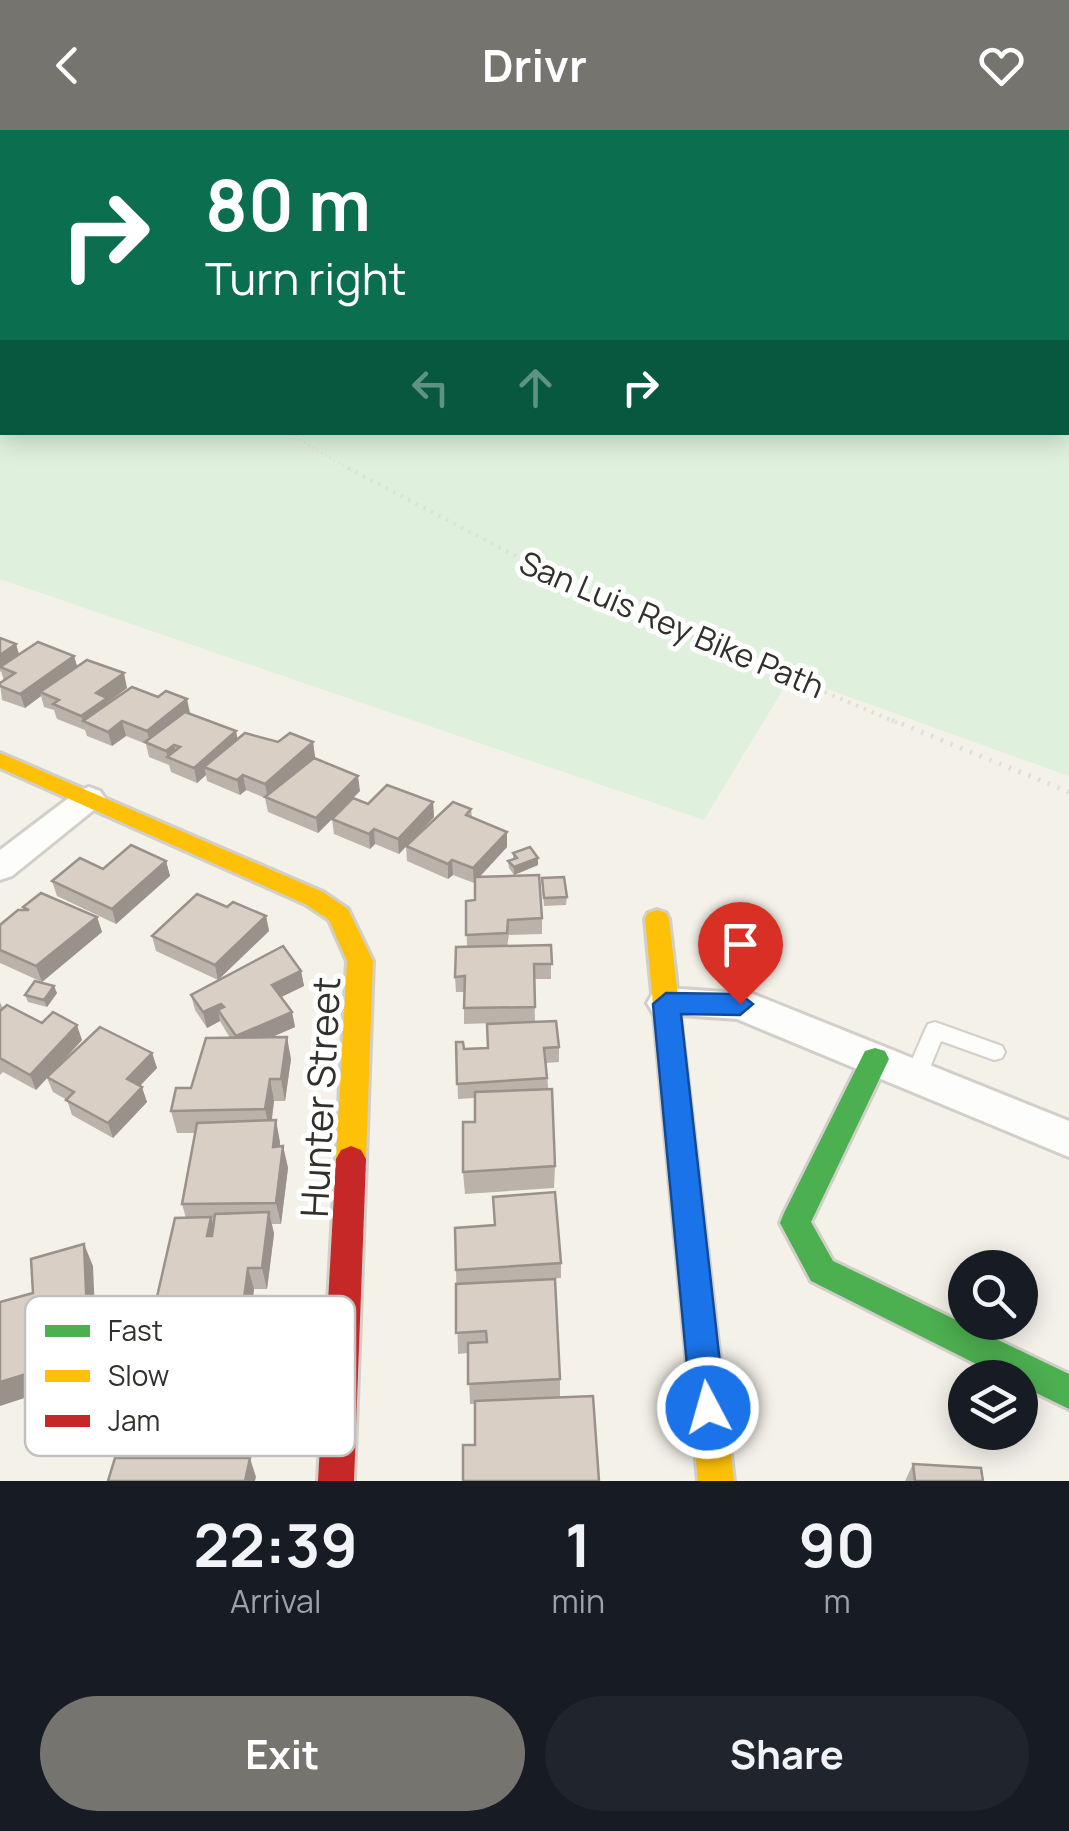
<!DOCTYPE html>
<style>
:root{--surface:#171b24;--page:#20242c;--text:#f1f3f6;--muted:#9ea1a6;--accent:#76746e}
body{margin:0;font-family:Manrope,sans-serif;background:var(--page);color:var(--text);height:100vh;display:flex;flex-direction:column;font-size:38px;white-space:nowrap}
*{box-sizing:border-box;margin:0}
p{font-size:32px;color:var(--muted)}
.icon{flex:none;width:55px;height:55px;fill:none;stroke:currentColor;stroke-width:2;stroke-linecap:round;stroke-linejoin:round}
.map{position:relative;height:1351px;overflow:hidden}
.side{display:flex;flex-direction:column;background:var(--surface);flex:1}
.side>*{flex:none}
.hud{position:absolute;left:0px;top:0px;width:1070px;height:305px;box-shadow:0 5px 25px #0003;background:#0b6e4f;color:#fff;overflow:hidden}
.buttons{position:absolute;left:948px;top:1120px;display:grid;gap:20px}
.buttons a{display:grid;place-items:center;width:90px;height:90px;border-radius:50%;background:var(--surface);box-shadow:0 5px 25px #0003;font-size:50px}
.pin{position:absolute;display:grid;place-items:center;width:85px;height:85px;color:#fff;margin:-102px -42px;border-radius:50% 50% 50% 0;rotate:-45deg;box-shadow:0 0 10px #0007}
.pin .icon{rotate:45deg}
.me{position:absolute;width:110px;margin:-55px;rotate:354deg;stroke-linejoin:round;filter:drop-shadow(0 0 8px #0008)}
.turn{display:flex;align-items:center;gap:35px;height:210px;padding:0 40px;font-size:45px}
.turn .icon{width:130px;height:130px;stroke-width:2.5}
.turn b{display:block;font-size:70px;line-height:85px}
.lanes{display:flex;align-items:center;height:95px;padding:0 40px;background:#0003;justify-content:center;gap:50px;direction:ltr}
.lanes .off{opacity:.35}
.eta{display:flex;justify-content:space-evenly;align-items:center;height:170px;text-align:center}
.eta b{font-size:60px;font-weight:700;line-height:70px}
.primary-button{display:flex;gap:20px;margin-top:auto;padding:20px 40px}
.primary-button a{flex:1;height:115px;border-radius:60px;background:var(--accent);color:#fff;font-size:40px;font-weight:700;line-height:115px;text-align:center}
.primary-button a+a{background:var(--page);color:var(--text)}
header{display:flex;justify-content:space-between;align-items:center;height:130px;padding:0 40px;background:var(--accent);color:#fff;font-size:45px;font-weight:700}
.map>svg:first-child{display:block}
</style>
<header><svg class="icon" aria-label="back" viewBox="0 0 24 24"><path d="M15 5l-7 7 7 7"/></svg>Drivr<svg class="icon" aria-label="heart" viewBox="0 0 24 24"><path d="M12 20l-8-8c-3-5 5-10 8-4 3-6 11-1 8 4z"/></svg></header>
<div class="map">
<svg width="1069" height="1351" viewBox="0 0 1069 1351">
<rect width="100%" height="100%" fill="#f4f1e9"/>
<!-- green -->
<polygon fill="#dff0dc" points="0,71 2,302 1068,302 1069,148 1069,646 791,546 704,690 0,449"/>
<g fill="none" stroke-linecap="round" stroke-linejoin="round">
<!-- river -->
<g fill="#a1c5d8" fill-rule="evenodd">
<polygon points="109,0 141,0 142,2 111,2"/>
<rect x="1068" y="270" width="1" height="20"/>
</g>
<defs>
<polygon id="lane" points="935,892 1002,916 1005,922 1002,928 994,930 941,911 924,952 916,955 908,952 905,946 925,900 928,894"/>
<g id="street">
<polygon points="89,657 100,661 105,668 100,675 12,746 0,750 0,720 78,661"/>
<polygon points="666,858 753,864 1069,991 1069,1027 737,889 653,883 647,873 653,863"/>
</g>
<polygon id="fast" points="875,918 885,921 889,929 811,1092 833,1131 1069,1244 1069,1279 1020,1255 1020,1248 1004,1248 811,1151 780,1093 784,1083 865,921"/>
<g id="slow">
<polygon points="616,0 629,0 631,2 619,2"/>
<rect x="1068" y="77" width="1" height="6"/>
<polygon points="0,623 323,762 348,779 373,831 366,1029 361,1038 351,1042 341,1038 336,1029 347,831 329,790 305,774 0,638"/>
<polygon points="657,780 666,783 669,789 734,1351 698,1351 645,789 648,783"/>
</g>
<polygon id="jam" points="351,1016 361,1020 366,1029 354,1351 318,1351 336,1029 341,1020"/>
</defs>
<!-- lane casing -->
<use href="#lane" stroke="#d2cfca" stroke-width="4"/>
<!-- street casing -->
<use href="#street" stroke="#d2cfca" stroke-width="6"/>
<!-- fast casing -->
<use href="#fast" stroke="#d2cfca" stroke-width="6"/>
<!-- slow casing -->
<use href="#slow" stroke="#d2cfca" stroke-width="6"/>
<!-- jam casing -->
<use href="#jam" stroke="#d2cfca" stroke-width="6"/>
<!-- path-far2 -->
<polyline stroke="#e0dfdd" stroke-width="2.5" stroke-dasharray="1 4" stroke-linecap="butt" points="287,302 352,341"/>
<!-- path-far1 -->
<polyline stroke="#e0dfdd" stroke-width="4" stroke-dasharray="2.5 6" stroke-linecap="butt" points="348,338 571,455 898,593"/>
<!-- path -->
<polyline stroke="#e0dfdd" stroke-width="5" stroke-dasharray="2.5 8" stroke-linecap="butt" points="892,590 1069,662"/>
<!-- lane -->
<use href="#lane" fill="#fdfdfc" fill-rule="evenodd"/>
<!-- street -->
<use href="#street" fill="#fdfdfc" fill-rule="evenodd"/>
<!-- fast -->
<use href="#fast" fill="#4caf50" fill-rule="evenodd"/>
<!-- slow -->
<use href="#slow" fill="#ffc107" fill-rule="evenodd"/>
<!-- jam -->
<use href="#jam" fill="#c62828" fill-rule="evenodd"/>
</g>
<!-- wall -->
<g fill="#bbb2a9">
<polygon points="0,508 16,514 19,524 74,526 77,536 127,558 108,573 190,583 237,609 278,612 313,612 315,627 309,632 360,661 341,680 368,674 433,672 434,687 409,713 471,679 472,687 507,702 507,717 479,747 542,788 542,804 509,805 507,816 551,815 551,849 534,849 535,892 559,917 559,932 546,933 555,1036 554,1058 465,1064 463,1042 475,992 475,968 458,969 456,912 464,919 488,918 524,892 464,894 464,862 456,862 455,847 467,816 466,771 475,770 475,752 474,753 453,745 448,749 407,731 406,716 399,724 375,714 370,719 334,704 332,689 318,703 268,682 265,668 246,660 240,665 207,651 206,645 197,653 171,642 169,635 149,627 146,614 126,606 112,616 87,606 85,600 57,589 54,580 44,577 41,566 25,578 2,570 0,553 4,551 1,541 0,542"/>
<polygon points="513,723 538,728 538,735 514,745 509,738 508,731 513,729"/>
<polygon points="166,731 170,746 116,794 57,766 52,751 103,739"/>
<polygon points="542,748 567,767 566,775 544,776"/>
<polygon points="23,777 97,787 102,802 42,852 0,833 0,795 24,780"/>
<polygon points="227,777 266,786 269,801 218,850 156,821 152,806"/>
<polygon points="301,841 304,856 281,867 292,882 295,897 272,907 291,929 285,971 274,971 272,990 280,1012 280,1017 283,1016 288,1038 281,1094 272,1094 274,1104 267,1159 254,1159 249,1197 161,1200 154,1180 186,1088 182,1074 195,1003 177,1003 171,981 191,958 230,908 220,891 207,898 195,880 191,865"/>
<polygon points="57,863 47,877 28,872 25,865"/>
<polygon points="0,872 3,879 42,893 82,910 50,945 152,923 157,938 140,956 147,972 113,1008 72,985 67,970 53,962 47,948 36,960 3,942 0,945"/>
<polygon points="561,1133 561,1148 502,1152 560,1249 560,1267 475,1315 475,1274 470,1274 468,1223 458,1224 456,1140"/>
<polygon points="228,1223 226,1237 259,1236 265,1256 258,1306 123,1312 114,1292 131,1248 124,1230"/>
<polygon points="913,1334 915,1351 905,1351"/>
</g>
<!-- shaded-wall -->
<g fill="#99918a">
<polygon points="16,514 20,529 0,537 0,525"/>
<polygon points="74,526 78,540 40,562 41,566 25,578 20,564"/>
<polygon points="124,543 127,558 108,572 110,582 83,591 81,586 96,563"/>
<polygon points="187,569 190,583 151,616 147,601"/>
<polygon points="122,591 126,606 112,616 108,602"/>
<polygon points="236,601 239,616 204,637 206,645 197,653 194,638"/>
<polygon points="313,612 315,627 268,669 265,654"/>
<polygon points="174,615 178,629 168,628 166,621"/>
<polygon points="243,645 246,660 240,665 237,650"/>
<polygon points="358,646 360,661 318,703 316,688"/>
<polygon points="433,672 434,687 399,724 398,709"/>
<polygon points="374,699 375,714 370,719 369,704"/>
<polygon points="507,702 507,717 474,753 473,738"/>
<polygon points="538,728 538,735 514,745 514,737"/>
<polygon points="452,730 453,745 448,749 448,734"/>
<polygon points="166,731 170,746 116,794 112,779"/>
<polygon points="266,786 269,801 218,850 215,835"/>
<polygon points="97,787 102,802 42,852 36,836"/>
<polygon points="301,841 304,856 275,870 272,855"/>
<polygon points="54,856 57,863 47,877 44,870"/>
<polygon points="221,874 225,889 218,880 220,891 207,898 203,882"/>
<polygon points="292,882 295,897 240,921 236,906"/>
<polygon points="77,895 82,910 36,960 30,945"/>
<polygon points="287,907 291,929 285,971 281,949"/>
<polygon points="152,923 157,938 132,964 127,949"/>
<polygon points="270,949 274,971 270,1001 265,979"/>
<polygon points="142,957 147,972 113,1008 108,993"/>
<polygon points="276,990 280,1012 277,1039 273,1017"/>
<polygon points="283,1016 288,1038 281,1094 276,1073"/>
<polygon points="269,1082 274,1104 267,1159 262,1138"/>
<polygon points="211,1087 217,1108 207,1106"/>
<polygon points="84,1114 93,1136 97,1229 45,1244 46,1261 0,1276 0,1252 34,1224"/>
<polygon points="248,1138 254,1159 249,1197 243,1176"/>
<polygon points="222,1202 228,1223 223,1258 216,1238"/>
<polygon points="259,1236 265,1256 258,1306 252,1286"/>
<polygon points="250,1328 256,1347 255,1351 245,1351"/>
</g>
<!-- building -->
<g fill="#dacfc5" stroke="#99918a" stroke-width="2.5">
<polygon points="822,0 860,0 858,2 820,2"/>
<polygon points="924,0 959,0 921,2"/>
<polygon points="1023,0 1037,1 1032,0 1063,0 1059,2 1021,2"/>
<polygon points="0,508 16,514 0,525"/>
<polygon points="38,512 74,526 20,564 0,556 0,553 15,543 0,537"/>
<polygon points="87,530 124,543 96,563 107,568 81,586 53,574 59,570 40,562"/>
<polygon points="132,557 158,567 166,561 187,569 147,601 122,591 108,602 83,591"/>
<polygon points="185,582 236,601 194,638 167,627 180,617 174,615 166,621 145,612"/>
<polygon points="245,603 278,612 290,603 313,612 265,654 243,645 237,650 204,637"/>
<polygon points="314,628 358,646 316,688 265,667"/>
<polygon points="387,655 433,672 398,709 374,699 369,704 332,689 353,668 368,674"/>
<polygon points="453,672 471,679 466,685 507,702 473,738 452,730 448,734 406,716"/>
<polygon points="131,715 166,731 112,779 52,751 80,728 103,739"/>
<polygon points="530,717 538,728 514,737 508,731 517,728 513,723"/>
<polygon points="539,745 542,788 508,790 507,803 466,805 466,771 475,770 475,747"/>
<polygon points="564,747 567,767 544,768 542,748"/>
<polygon points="41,763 97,787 36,836 0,820 0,795 18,780 29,780 23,777"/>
<polygon points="197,764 227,777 233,772 266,786 215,835 152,806"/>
<polygon points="551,815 552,834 534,834 535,877 464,878 465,846 455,847 456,817"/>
<polygon points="283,816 301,841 272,855 292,882 236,906 218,880 224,877 221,874 203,882 191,865"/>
<polygon points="35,851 54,856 44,870 25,865"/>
<polygon points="7,875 42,893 53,882 77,895 30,945 0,928 0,881"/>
<polygon points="556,891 559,917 544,918 547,948 457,954 456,912 463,912 464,919 488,918 487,894"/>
<polygon points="100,897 152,923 127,949 142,957 108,993 66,970 74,962 47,947"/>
<polygon points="287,907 281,949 270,949 265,979 171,981 176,958 191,958 206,908"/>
<polygon points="552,959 555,1036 463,1042 463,992 475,992 475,962"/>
<polygon points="276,990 273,1017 283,1016 276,1073 182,1074 197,993"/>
<polygon points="555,1062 561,1133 456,1140 455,1098 495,1095 493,1067"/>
<polygon points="269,1082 262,1138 248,1138 243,1176 154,1180 175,1088 211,1087 207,1106 212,1106 215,1084"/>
<polygon points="84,1114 88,1209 34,1224 36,1241 0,1252 0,1172 33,1163 31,1129"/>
<polygon points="555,1149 560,1249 468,1254 468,1213 487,1212 486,1201 456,1203 456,1154"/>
<polygon points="593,1266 599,1351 463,1351 463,1315 475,1315 475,1271"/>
<polygon points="115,1328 250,1328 245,1351 108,1351"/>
<polygon points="913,1334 981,1338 983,1351 915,1351"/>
</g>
<!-- route -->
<polygon fill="#1a73e8" stroke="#114b97" stroke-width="2.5" points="666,863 740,864 753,874 740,885 681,884 725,1278 720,1290 708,1295 696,1290 691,1278 653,874"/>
<g text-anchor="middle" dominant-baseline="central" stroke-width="10" stroke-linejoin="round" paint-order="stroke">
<!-- street labels -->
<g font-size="32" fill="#32302b" stroke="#fff">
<text transform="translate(672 494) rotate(23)">San Luis Rey Bike Path</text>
</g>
<!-- near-street labels -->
<g font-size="38" fill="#32302b" stroke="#fff">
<text transform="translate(319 967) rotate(-87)">Hunter Street</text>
</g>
</g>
<!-- legend -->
<rect x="25" y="1166" width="330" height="160" rx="15" fill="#fff" stroke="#c2c1bf" stroke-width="2.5"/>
<rect x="45" y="1195" width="45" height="12" fill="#4caf50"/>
<rect x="45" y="1240" width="45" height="12" fill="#ffc107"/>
<rect x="45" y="1285" width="45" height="12" fill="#c62828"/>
<g font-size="28" fill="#32302b">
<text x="108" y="1211">Fast</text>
<text x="108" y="1256">Slow</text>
<text x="108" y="1301">Jam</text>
</g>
</svg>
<div class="buttons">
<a><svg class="icon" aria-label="search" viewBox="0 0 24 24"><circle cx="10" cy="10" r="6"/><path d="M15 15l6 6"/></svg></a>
<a><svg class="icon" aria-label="layers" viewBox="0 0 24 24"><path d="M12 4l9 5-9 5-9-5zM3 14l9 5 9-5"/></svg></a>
</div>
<div class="pin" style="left:740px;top:874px;background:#d93025"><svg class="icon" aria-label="arrive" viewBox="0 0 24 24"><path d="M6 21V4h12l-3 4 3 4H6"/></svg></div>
<svg class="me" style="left:708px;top:1278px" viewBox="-20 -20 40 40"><circle r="17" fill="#1a73e8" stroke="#fff" stroke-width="3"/><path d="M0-11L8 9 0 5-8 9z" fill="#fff"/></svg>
<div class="hud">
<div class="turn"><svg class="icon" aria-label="right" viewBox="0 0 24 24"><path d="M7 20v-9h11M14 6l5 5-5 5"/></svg><div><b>80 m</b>Turn right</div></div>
<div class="lanes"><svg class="icon off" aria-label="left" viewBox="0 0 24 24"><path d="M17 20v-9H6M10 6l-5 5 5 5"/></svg><svg class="icon off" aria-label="ahead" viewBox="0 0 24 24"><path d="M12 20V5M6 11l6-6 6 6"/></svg><svg class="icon" aria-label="right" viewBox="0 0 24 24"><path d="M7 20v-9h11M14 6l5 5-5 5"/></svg></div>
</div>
</div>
<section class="side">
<div class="eta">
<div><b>22:39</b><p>Arrival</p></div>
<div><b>1</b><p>min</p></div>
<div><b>90</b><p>m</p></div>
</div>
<div class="primary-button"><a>Exit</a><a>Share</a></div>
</section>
